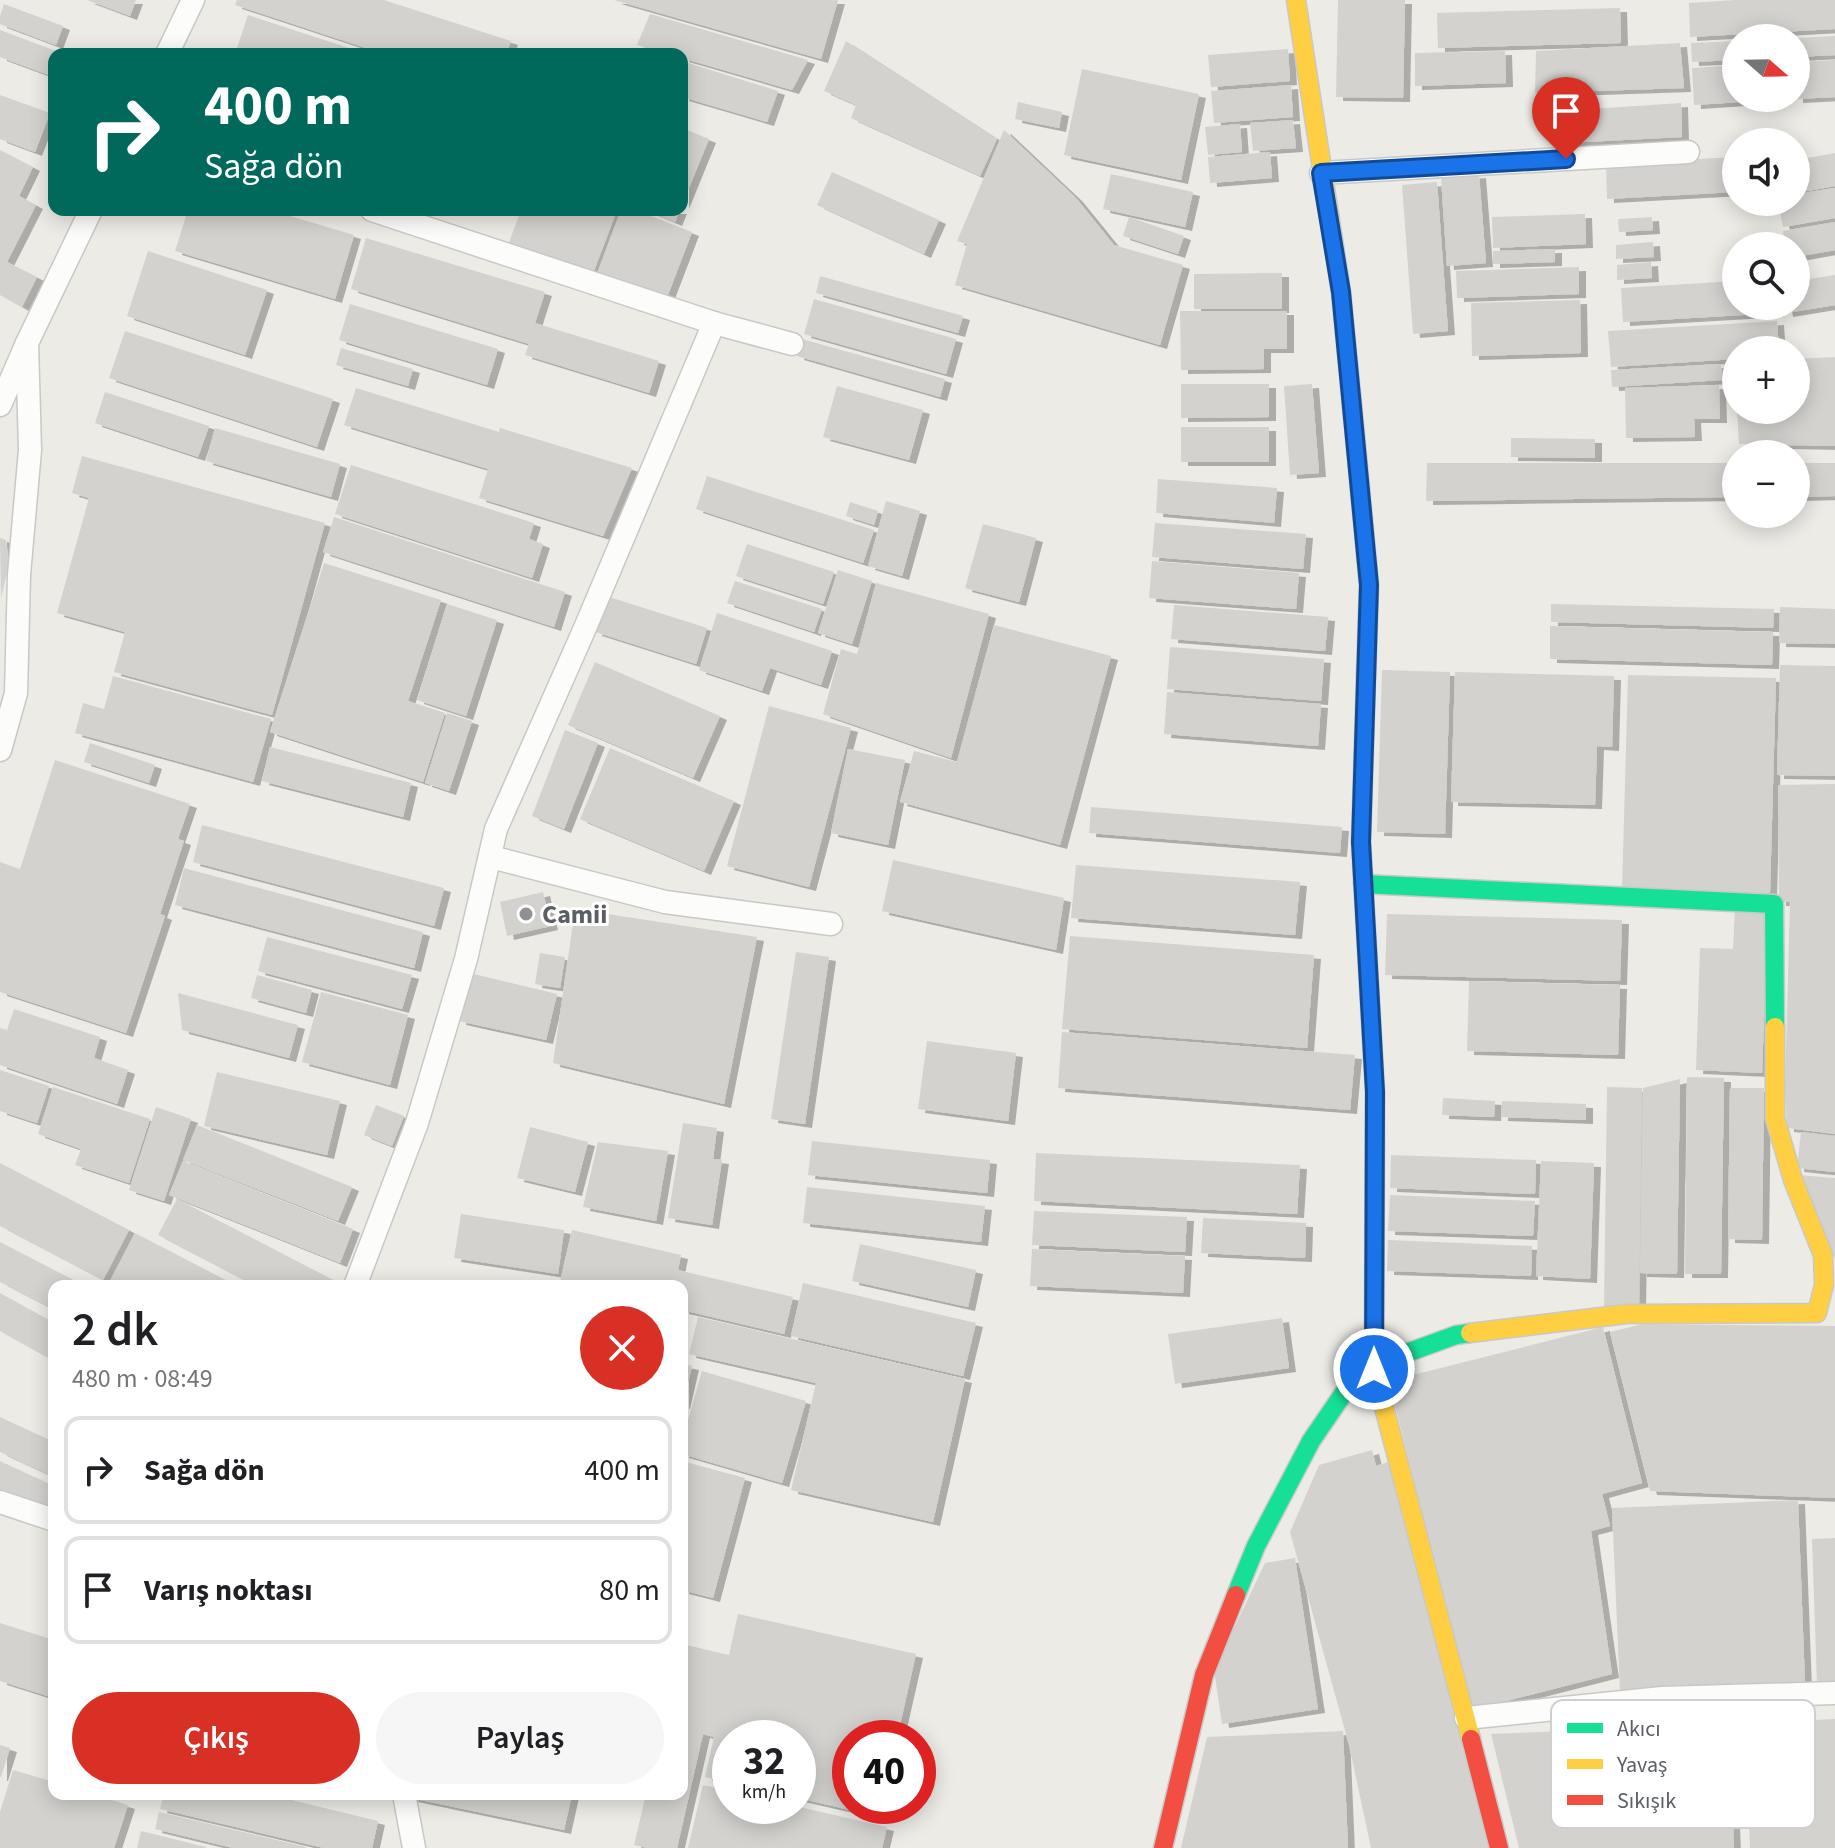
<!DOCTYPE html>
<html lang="tr">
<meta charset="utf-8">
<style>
:root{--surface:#fff;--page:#f6f6f6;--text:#202124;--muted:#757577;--line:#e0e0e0;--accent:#d93025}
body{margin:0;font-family:"Source Sans 3",sans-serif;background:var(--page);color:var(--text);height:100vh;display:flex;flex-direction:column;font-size:30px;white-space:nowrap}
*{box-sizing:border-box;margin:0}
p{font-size:26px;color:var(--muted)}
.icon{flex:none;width:44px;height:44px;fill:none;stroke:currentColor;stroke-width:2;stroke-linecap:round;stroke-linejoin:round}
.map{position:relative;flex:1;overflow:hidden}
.panel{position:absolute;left:48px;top:1280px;width:640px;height:520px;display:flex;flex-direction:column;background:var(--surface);border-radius:16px;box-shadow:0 4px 20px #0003}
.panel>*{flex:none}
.hud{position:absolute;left:48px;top:48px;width:640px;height:168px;border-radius:16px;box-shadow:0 4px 20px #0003;background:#00695c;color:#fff;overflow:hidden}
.needle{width:52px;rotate:110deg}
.buttons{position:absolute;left:1722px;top:24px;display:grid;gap:16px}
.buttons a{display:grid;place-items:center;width:88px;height:88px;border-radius:50%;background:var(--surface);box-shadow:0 4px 20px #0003;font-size:40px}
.speed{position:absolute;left:712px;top:1720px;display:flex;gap:16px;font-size:40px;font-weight:700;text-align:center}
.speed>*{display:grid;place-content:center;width:104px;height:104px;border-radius:50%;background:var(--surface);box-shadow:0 4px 20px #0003;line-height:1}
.speed small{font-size:20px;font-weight:400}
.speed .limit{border:12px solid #d22;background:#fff;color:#111}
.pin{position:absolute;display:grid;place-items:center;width:68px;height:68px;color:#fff;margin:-82px -34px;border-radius:50% 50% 50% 0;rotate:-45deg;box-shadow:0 0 8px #0007}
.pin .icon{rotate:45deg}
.me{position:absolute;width:88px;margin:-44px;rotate:0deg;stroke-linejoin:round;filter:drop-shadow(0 0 6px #0008)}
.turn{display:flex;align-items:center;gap:28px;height:168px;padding:0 24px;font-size:36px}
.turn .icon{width:104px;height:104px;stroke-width:2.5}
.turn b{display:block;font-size:56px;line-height:68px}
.round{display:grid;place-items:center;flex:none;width:84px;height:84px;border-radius:42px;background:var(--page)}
.overview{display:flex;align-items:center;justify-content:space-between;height:136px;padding:0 24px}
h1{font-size:48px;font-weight:600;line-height:60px}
.primary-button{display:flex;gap:16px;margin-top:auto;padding:16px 24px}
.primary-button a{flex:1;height:92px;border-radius:48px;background:var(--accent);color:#fff;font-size:32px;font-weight:600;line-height:92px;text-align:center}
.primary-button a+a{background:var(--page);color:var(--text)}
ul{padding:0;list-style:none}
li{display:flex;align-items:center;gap:24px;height:108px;margin:0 16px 12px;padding:0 8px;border:4px solid var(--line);border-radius:16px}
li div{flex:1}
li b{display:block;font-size:30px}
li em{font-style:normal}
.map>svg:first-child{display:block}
</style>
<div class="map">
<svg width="1835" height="1848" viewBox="0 0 1835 1848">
<defs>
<filter id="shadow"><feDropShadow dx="7" dy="4" stdDeviation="0" flood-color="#0004"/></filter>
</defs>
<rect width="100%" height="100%" fill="#ecebe6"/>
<!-- building -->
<g fill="#d3d2cf" filter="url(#shadow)">
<polygon points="87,0 136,0 130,16"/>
<polygon points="237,0 384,0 511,41 506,54 384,54 235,5"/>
<polygon points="614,0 838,0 821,59"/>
<polygon points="1338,0 1405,0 1403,98 1336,97"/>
<polygon points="1736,0 1835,0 1835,29 1690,37 1689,3"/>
<polygon points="4,4 63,26 56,45 0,24 0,16"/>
<polygon points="1620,8 1621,43 1438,48 1437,13"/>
<polygon points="650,14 808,60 792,90 682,58 682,54 667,54 637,45"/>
<polygon points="248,15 364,53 364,54 246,54 236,51"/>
<polygon points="0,30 64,54 54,54 54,77 0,57"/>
<polygon points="1835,36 1835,55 1796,57 1796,38"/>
<polygon points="846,41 997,139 980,176 851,118 856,105 824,91"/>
<polygon points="1736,41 1736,60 1692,62 1691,43"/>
<polygon points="1680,43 1684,88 1535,93 1536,51"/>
<polygon points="1288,49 1290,81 1211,87 1208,55"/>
<polygon points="1505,51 1506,83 1415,86 1415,53"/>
<polygon points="1835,60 1835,97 1796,99 1796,62"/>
<polygon points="682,61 778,91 767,122 682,97"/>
<polygon points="1736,65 1736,98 1771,98 1771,100 1694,105 1692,68"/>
<polygon points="1082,69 1199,94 1181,180 1064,155"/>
<polygon points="1291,85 1293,117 1214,123 1211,91"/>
<polygon points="0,95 50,113 35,152 0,139"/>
<polygon points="1018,102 1062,112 1059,128 1015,119"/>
<polygon points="1681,103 1682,137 1565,143 1561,111"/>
<polygon points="1293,120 1296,148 1253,151 1250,123"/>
<polygon points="1240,124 1242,152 1208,155 1205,127"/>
<polygon points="682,128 709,139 682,205"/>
<polygon points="1004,130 1076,198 1114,245 1183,265 1160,345 955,285 967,244 957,241"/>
<polygon points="0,150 33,167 19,196 36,205 7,262 37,277 22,307 0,295"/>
<polygon points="1270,152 1272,178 1210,183 1208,157"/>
<polygon points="1835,153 1835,186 1796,193 1796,160"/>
<polygon points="1736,157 1736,192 1607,199 1606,164"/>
<polygon points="832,172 939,220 924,254 817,205"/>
<polygon points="1111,174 1193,192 1185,227 1103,209"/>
<polygon points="1479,174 1486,263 1447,266 1441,177"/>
<polygon points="1437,182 1448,331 1413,334 1402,185"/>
<polygon points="1835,188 1835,218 1783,227 1778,202 1796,202 1796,194"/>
<polygon points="188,210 270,210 354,235 335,299 175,251"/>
<polygon points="521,210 617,210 592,276 508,245"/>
<polygon points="621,210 635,210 692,232 666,300 597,274"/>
<polygon points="647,210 680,210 675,222"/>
<polygon points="1585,214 1586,244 1493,248 1492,217"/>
<polygon points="1129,217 1184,236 1178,254 1123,236"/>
<polygon points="1652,217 1653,230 1619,232 1618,219"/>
<polygon points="1835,222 1835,250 1796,257 1796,246 1786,246 1783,231"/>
<polygon points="366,238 545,292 535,323 659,361 649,393 525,355 529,344 351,289"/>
<polygon points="1653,242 1654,257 1616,259 1616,245"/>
<polygon points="1555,249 1555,262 1493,264 1493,251"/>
<polygon points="148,251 267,290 245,355 127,316"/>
<polygon points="1651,262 1652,278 1617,280 1617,265"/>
<polygon points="1579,267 1579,294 1457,298 1456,271"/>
<polygon points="1282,273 1282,309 1194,309 1194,274"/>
<polygon points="1835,275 1835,305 1786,313 1785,306 1796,306 1796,281"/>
<polygon points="820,276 963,316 958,333 816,293"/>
<polygon points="1736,281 1736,306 1776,306 1777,313 1623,322 1621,288"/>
<polygon points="814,299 956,339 946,374 804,334"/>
<polygon points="1580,300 1581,353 1472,356 1471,303"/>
<polygon points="350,304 498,349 487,385 339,340"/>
<polygon points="1180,311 1287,311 1287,349 1264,349 1264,369 1181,370"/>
<polygon points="1777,321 1779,350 1736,350 1736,359 1611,367 1608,331"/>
<polygon points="125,331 333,399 317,447 109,378"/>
<polygon points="802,339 945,379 940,397 797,356"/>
<polygon points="341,348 413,369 408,386 336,365"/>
<polygon points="1835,357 1835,446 1739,444 1737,410 1796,410 1796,359"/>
<polygon points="1721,364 1722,380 1612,387 1611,370"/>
<polygon points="1181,384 1269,384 1269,417 1181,418"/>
<polygon points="1312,384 1319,473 1290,475 1284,386"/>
<polygon points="1719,385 1720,419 1694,419 1695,437 1626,438 1625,388"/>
<polygon points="837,386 923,410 909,460 823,437"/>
<polygon points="356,388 499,432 500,428 632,468 603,536 479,498 488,469 344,425"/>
<polygon points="105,392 209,426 198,457 95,423"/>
<rect x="1181" y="427" width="88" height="35"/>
<polygon points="215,428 340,464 331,497 206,461"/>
<polygon points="1511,438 1595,439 1595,458 1511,457"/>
<polygon points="82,456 325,523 272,715 114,672 125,632 57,613 89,498 72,493"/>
<polygon points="1427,463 1736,463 1736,497 1426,501"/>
<polygon points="1796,463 1835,463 1835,496 1796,497"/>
<polygon points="351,465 534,523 529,539 543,544 532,578 335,514"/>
<polygon points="707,476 874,530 863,563 696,509"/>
<polygon points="1158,479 1277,488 1274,523 1156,513"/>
<polygon points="886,501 920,511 902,576 868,566"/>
<polygon points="850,502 878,511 874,525 846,516"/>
<polygon points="334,517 565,592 554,627 323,552"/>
<polygon points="1155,523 1306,534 1303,569 1152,557"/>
<polygon points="983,524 1036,538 1019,602 965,588"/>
<polygon points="0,538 6,540 9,565 1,598"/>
<polygon points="747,544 834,572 823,604 736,576"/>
<polygon points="1152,561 1299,573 1296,609 1149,598"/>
<polygon points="324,563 441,600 408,701 445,713 423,782 270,732"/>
<polygon points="838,570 872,581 852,644 818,633"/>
<polygon points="735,581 822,609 814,632 727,603"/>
<polygon points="876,583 989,614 951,758 823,714 841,649 857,654"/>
<polygon points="606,596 707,628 696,664 595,632"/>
<polygon points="447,604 497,620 466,716 417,700"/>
<polygon points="1551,604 1774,609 1773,628 1551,622"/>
<polygon points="1174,605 1328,617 1325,651 1171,639"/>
<polygon points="1780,607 1835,609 1835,644 1779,643"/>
<polygon points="717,613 832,651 821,685 770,668 762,691 699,670"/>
<polygon points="994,625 1111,656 1060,845 900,802 914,751 957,762"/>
<polygon points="1550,626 1773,632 1772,665 1550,659"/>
<polygon points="1170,647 1324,659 1321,701 1167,689"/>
<polygon points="595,662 720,716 693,778 568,725"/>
<polygon points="1780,665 1835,666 1835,776 1777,775"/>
<polygon points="1382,670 1450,672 1445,834 1377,832"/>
<polygon points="1455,672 1614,676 1612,747 1597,746 1595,805 1451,802"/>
<polygon points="1628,675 1776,678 1770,893 1622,890"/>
<polygon points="113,676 271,719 253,782 75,733 83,703 104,709"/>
<polygon points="1167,692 1321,704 1318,746 1164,734"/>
<polygon points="769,706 851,728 809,887 727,866"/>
<polygon points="447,713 472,721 449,791 425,783"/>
<polygon points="565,730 598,743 564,829 532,816"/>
<polygon points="90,743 155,765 149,783 84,762"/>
<polygon points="270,747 411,783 403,817 262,781"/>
<polygon points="610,748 734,801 704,871 580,819"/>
<polygon points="848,749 905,760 888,845 831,833"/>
<polygon points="55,760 190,804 178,839 184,841 160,914 165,916 126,1033 0,992 0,862 20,869"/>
<polygon points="1835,784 1835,1134 1787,1128 1785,1089 1790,902 1779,902 1778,785"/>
<polygon points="1091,807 1342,827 1340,853 1089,833"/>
<polygon points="202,825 444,888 434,926 193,862"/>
<polygon points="893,860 1064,898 1056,950 882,911"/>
<polygon points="1076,865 1300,882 1295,935 1071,918"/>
<polygon points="184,868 423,932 414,968 175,905"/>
<polygon points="543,892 551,926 507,936 500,902"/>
<polygon points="575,909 757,937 724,1104 553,1063"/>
<polygon points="1735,909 1768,910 1762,1073 1696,1070 1700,948 1733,949"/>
<polygon points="1387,914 1622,920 1620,981 1385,975"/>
<polygon points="1070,936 1314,955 1307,1048 1062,1029"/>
<polygon points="267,937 412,975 402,1009 258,971"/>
<polygon points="796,952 829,957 805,1124 771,1119"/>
<polygon points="540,953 565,957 560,988 535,984"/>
<polygon points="470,973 557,994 546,1040 459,1021"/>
<polygon points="257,975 312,990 306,1013 251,998"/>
<polygon points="1469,981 1620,985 1618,1055 1467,1051"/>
<polygon points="321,992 408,1015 390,1085 302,1062"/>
<polygon points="178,993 298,1025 289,1058 182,1030"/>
<polygon points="14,1009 100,1037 94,1058 128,1070 117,1104 0,1065 0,1028 7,1030"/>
<polygon points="1062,1032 1355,1055 1350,1110 1058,1088"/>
<polygon points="927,1041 1016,1053 1008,1121 918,1109"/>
<polygon points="0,1070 49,1086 37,1123 0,1111"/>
<polygon points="217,1072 340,1101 327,1155 204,1126"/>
<polygon points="1687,1077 1724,1078 1721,1274 1685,1274"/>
<polygon points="1680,1079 1677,1274 1640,1273 1643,1088"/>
<polygon points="53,1087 150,1119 129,1183 75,1165 81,1149 38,1134"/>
<polygon points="1607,1087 1642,1088 1639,1308 1604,1308"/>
<polygon points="1730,1088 1764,1088 1762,1240 1728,1239"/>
<polygon points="1443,1098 1495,1101 1494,1117 1442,1115"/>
<polygon points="1502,1101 1586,1104 1586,1120 1501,1117"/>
<polygon points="376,1105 404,1116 392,1146 364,1135"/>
<polygon points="156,1107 191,1119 164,1201 129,1190"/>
<polygon points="683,1123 717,1128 713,1159 722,1160 712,1225 668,1218"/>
<polygon points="197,1125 352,1187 338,1221 183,1160"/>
<polygon points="530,1127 588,1142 575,1192 517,1178"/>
<polygon points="1801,1132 1835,1136 1835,1172 1797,1168"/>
<polygon points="812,1141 990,1160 987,1193 808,1175"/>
<polygon points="598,1142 668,1151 656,1221 583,1207"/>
<polygon points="1036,1153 1300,1165 1297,1214 1034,1201"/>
<polygon points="1391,1155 1536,1160 1535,1194 1390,1188"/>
<polygon points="183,1161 353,1229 340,1263 169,1195"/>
<polygon points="1541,1161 1594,1163 1590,1279 1536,1276"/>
<polygon points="0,1163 129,1230 103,1280 0,1226"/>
<polygon points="1798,1175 1835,1178 1835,1259"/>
<polygon points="807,1187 985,1206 981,1242 803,1223"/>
<polygon points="1390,1195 1535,1201 1533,1236 1388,1231"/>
<polygon points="177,1199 339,1283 337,1286 256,1286 158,1235"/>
<polygon points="1034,1211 1187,1217 1185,1252 1032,1245"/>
<polygon points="461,1214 564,1230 558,1274 454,1258"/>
<polygon points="1203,1218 1306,1223 1305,1258 1201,1253"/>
<polygon points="572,1230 681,1255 678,1270 793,1297 784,1334 682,1310 682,1286 576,1286 560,1282"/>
<polygon points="135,1233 237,1286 115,1286 109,1283"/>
<polygon points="1388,1240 1532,1246 1531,1276 1387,1271"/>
<polygon points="0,1242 85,1286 54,1286 54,1310 0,1282"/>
<polygon points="860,1244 976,1270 968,1307 852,1281"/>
<polygon points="1032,1249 1185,1256 1183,1293 1030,1286"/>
<polygon points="803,1283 976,1323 963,1376 791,1336"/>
<polygon points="0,1293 54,1323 54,1361 0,1331"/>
<polygon points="698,1317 965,1379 933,1522 791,1490 816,1383 689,1354"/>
<polygon points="1282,1318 1289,1368 1175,1384 1168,1334"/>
<polygon points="1643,1324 1835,1326 1835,1498 1650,1491 1610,1332"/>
<polygon points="1603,1327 1642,1483 1602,1494 1610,1526 1591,1531 1612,1674 1471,1710 1389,1381"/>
<polygon points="682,1364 692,1366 683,1405 682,1405"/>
<polygon points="702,1371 806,1401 782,1483 682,1454 682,1441"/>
<polygon points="0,1417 54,1442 54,1477 0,1452"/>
<polygon points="1372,1450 1376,1466 1388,1462 1493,1848 1371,1848 1349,1745 1290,1532 1319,1465"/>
<polygon points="0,1461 54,1486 54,1519 0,1494"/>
<polygon points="682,1461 745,1478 713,1598 682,1590"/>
<polygon points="1798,1500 1805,1684 1620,1692 1612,1508"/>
<polygon points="1835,1538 1835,1683 1817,1684 1812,1539"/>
<polygon points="1295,1558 1318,1709 1222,1724 1214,1670 1265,1563"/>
<polygon points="738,1614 916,1654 897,1738 850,1738 850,1806 888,1806 885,1818 798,1798 798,1738 730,1738 730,1783 705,1777 714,1737 703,1734 677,1848 648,1848 634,1845 646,1794 682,1794 682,1644 729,1655"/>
<polygon points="0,1623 54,1640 54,1698 0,1681"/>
<polygon points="1835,1719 1835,1848 1750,1848 1745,1723"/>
<polygon points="1729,1724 1734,1848 1519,1848 1491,1734"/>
<polygon points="1343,1731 1348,1848 1181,1848 1207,1737"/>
<polygon points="0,1745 10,1748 1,1777 0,1777"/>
<polygon points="13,1770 54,1782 54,1794 92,1794 128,1805 114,1848 0,1848 0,1812"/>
<polygon points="703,1785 730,1791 730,1806 795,1806 887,1827 882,1848 688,1848"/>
<polygon points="164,1794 267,1794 378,1821 372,1848 324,1848 160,1809"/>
<polygon points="412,1794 572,1794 564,1830 411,1798"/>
<polygon points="159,1812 306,1847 306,1848 233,1848 155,1829"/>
<polygon points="141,1831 206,1847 206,1848 137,1848"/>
</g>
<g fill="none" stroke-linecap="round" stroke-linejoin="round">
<defs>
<g id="street">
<polyline points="167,54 193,0"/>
<polyline points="1321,173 1688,152"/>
<polyline points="372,210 714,323 792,344"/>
<polyline points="0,405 27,343 91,210"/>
<polyline points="0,750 16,693 19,575 30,450 27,343"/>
<polyline points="491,857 665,902 831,924"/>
<polyline points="355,1286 417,1123 466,959 496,829 585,628 714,323"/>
<polyline points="0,1502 54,1520"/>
<polyline points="1466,1718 1662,1698 1835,1693"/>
<polyline points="404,1794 414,1848"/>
</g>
<g id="fast">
<polyline points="1366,675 1361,842 1375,1092 1374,1358"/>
<polyline points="1363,884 1774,904 1775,1027"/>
<polyline points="1236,1595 1256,1546 1311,1441 1352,1381 1404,1354 1456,1335 1470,1333"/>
</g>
<g id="slow">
<polyline points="1296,0 1341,292 1355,436"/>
<polyline points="1470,1333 1626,1314 1817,1313 1824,1285 1823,1255 1793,1180 1775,1118 1775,1027"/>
<polyline points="1374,1358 1374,1369 1471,1739"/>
</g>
<g id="jam">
<polyline points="1355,436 1369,585 1366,675"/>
<polyline points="1471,1739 1499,1848"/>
<polyline points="1163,1848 1204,1675 1236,1595"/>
</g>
</defs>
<!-- street casing -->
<use href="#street" stroke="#c8c8c7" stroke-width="25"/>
<!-- fast casing -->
<use href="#fast" stroke="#c8c9c8" stroke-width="21"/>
<!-- slow casing -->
<use href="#slow" stroke="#c8c9c8" stroke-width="21"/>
<!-- jam casing -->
<use href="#jam" stroke="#c8c9c8" stroke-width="21"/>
<!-- street -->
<use href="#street" stroke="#fcfcfb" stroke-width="22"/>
<!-- fast -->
<use href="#fast" stroke="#16e098" stroke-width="18"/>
<!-- slow -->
<use href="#slow" stroke="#ffcf43" stroke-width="18"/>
<!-- jam -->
<use href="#jam" stroke="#f24e42" stroke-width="18"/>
</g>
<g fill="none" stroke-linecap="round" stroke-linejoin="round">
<defs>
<polyline id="route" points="1374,1369 1375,1092 1361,842 1369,585 1341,292 1321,173 1566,159"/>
</defs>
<!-- route casing -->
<use href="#route" stroke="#114b97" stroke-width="20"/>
<!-- route -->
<use href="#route" stroke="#1a73e8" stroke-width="14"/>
</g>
<!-- markers -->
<circle fill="#8e9092" stroke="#fff" stroke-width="3" cx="526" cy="914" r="8"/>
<g text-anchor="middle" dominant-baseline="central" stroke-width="6" stroke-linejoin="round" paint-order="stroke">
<!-- poi labels -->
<g font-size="26" font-weight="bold" fill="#5b5f65" stroke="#fff" text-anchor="start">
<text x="542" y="914">Camii</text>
</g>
</g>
<!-- legend -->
<rect x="1551" y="1700" width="264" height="128" rx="12" fill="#fff" stroke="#cecfd1" stroke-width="2"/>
<rect x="1567" y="1723" width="36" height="10" fill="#16e098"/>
<rect x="1567" y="1759" width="36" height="10" fill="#ffcf43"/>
<rect x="1567" y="1795" width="36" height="10" fill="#f24e42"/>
<g font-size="22" fill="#5b5f65">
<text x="1617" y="1736">Akıcı</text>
<text x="1617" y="1772">Yavaş</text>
<text x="1617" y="1808">Sıkışık</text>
</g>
</svg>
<div class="buttons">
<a><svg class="needle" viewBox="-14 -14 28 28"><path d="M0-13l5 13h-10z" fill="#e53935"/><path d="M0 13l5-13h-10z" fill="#757577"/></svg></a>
<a><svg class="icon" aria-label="sound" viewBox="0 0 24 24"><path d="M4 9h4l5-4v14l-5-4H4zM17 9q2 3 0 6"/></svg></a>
<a><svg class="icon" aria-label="search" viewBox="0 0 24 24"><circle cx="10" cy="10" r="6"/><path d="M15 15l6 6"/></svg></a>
<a>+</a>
<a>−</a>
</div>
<div class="speed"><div>32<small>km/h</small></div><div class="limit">40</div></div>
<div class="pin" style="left:1566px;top:159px;background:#d93025"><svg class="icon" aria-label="arrive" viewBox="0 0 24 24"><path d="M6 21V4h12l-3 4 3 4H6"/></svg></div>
<svg class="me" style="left:1374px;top:1369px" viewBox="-20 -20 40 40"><circle r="17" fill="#1a73e8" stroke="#fff" stroke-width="3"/><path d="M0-11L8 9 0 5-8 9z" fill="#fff"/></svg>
<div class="hud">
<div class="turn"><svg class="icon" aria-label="right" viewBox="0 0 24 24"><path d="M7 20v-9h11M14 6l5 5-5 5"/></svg><div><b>400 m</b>Sağa dön</div></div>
</div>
<section class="panel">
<div class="overview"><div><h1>2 dk</h1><p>480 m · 08:49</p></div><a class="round" style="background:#d93025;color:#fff"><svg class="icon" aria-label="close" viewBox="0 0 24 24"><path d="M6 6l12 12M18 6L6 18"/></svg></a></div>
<ul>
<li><svg class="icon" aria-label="right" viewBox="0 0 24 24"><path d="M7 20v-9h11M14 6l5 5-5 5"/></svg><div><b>Sağa dön</b></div><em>400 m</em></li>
<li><svg class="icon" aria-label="arrive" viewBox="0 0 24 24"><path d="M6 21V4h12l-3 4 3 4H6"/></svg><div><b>Varış noktası</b></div><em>80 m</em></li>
</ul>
<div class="primary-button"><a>Çıkış</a><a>Paylaş</a></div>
</section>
</div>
